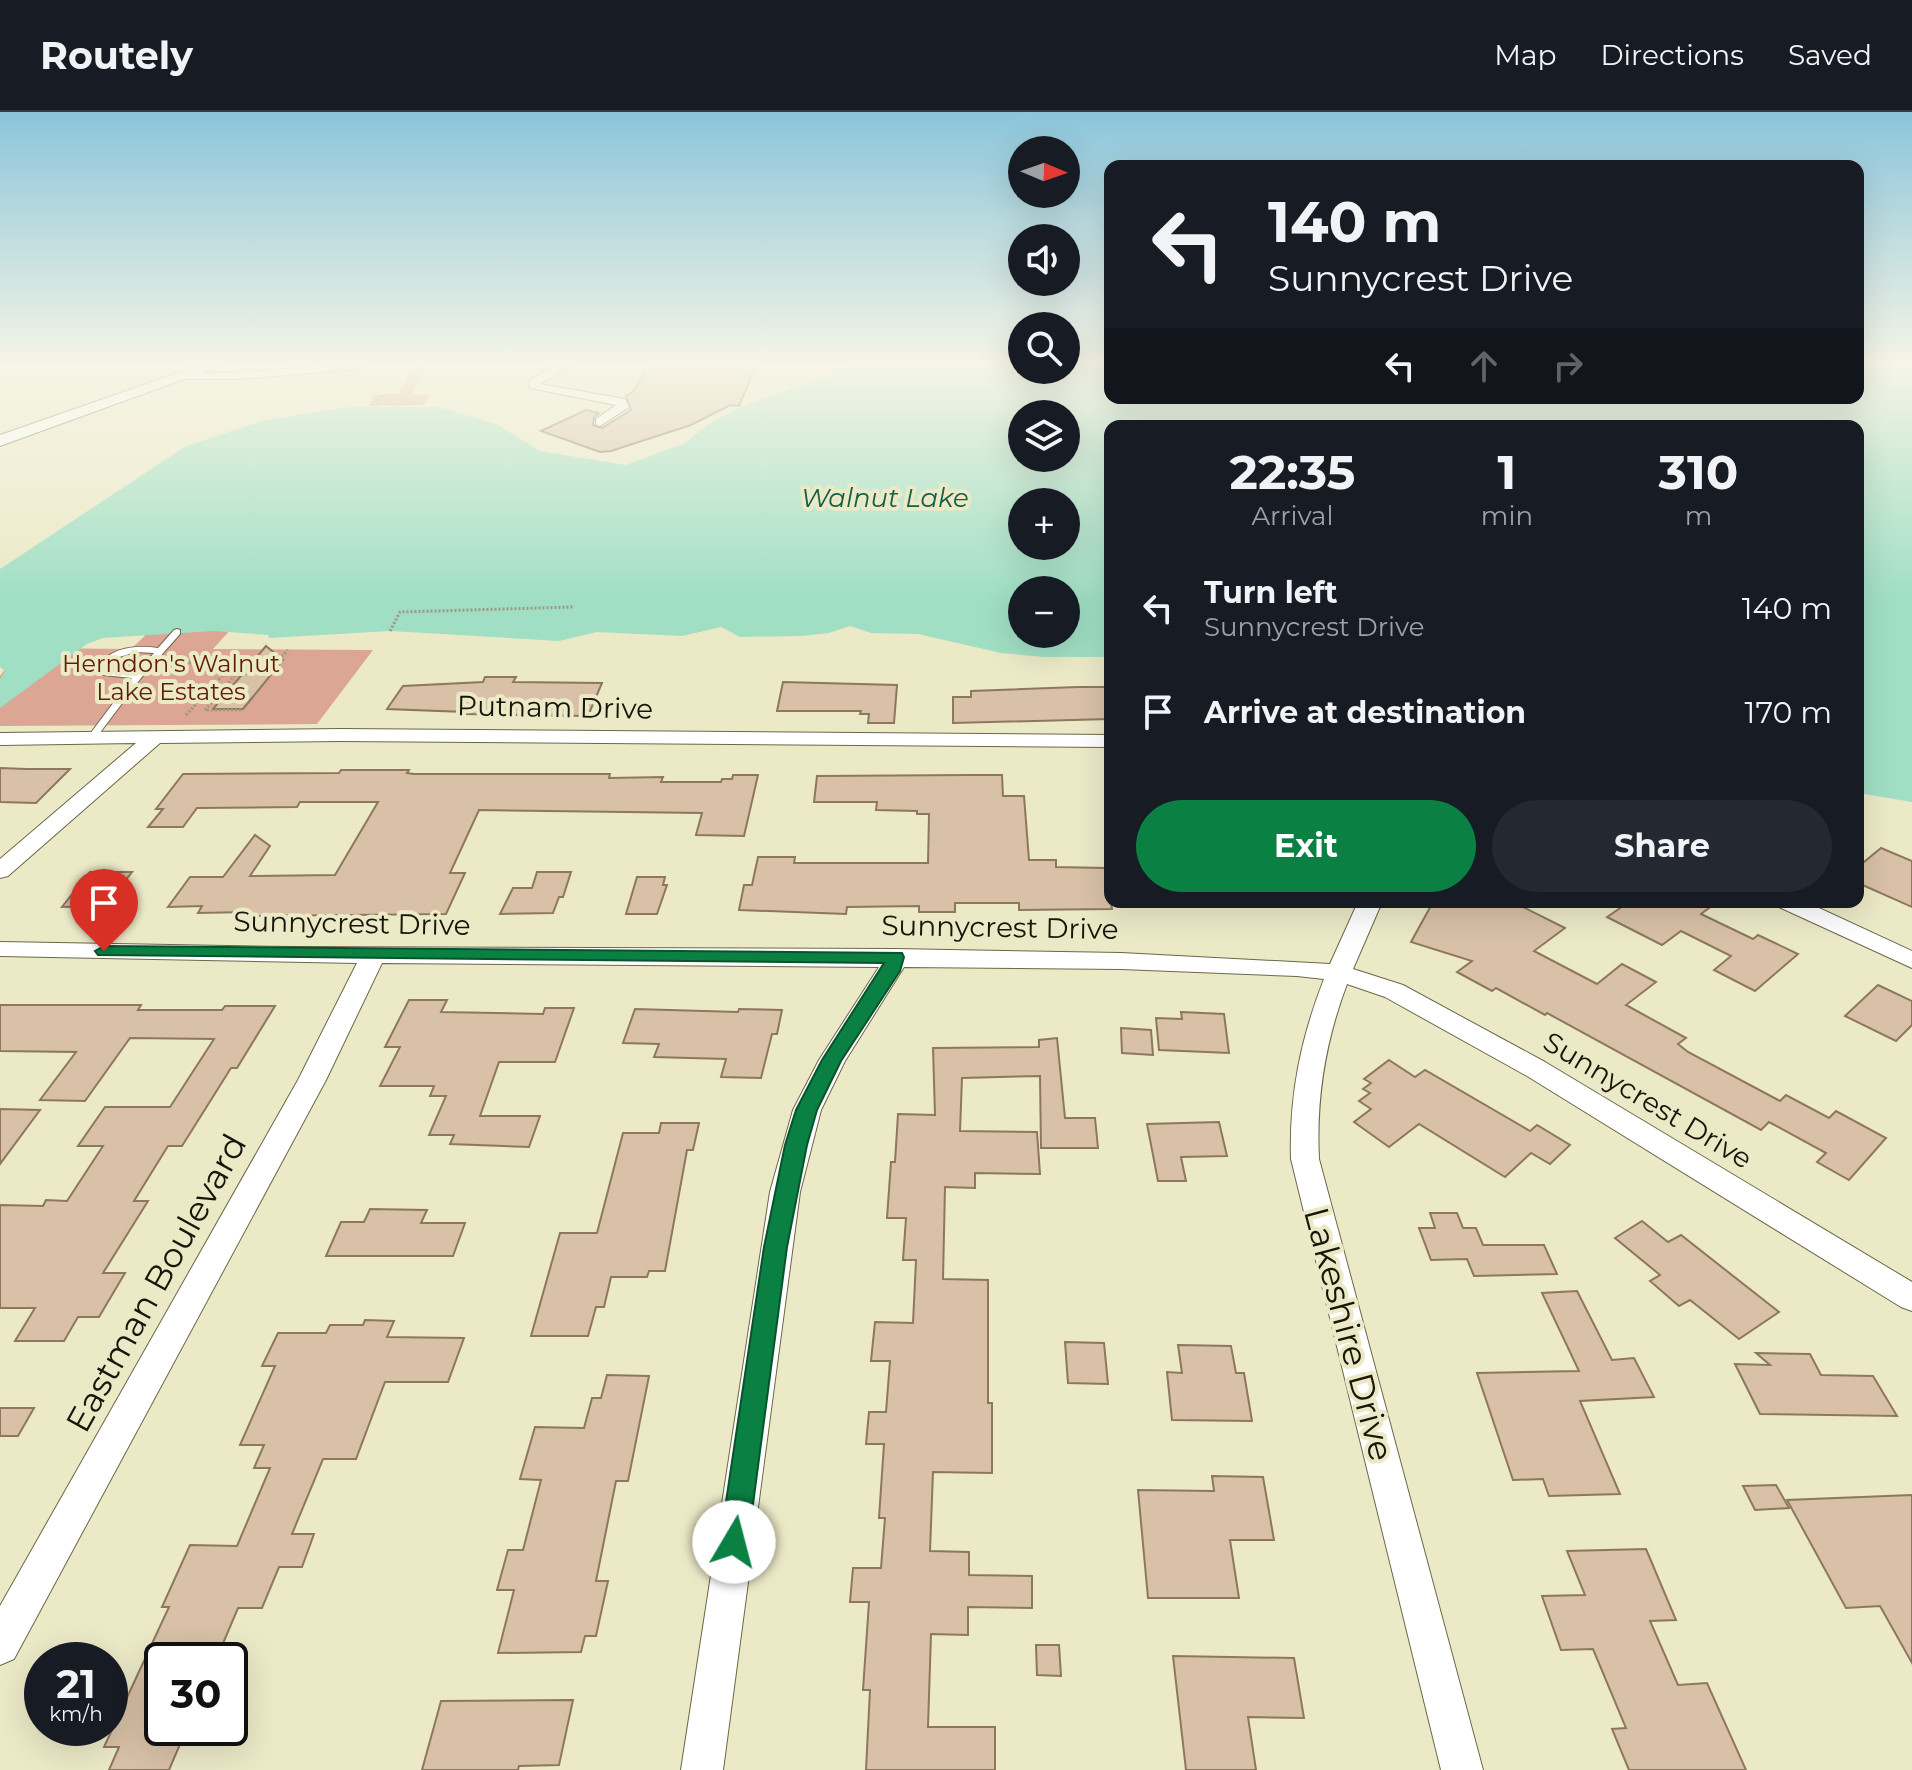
<!DOCTYPE html>
<meta charset="utf-8">
<style>
:root{--surface:#171b24;--page:#242831;--text:#f1f3f6;--muted:#9ea1a6;--line:#363941;--accent:#0b8043}
body{margin:0;font-family:Montserrat,sans-serif;background:var(--page);color:var(--text);height:100vh;display:flex;flex-direction:column;font-size:30px;white-space:nowrap}
*{box-sizing:border-box;margin:0}
p{font-size:26px;color:var(--muted)}
.icon{flex:none;width:44px;height:44px;fill:none;stroke:currentColor;stroke-width:2;stroke-linecap:round;stroke-linejoin:round}
.map{position:relative;flex:1;overflow:hidden}
.sheet{position:absolute;left:1104px;top:308px;width:760px;height:488px;display:flex;flex-direction:column;background:var(--surface);border-radius:16px;box-shadow:0 8px 32px #0002}
.sheet>*{flex:none}
.guide{position:absolute;left:1104px;top:48px;width:760px;height:244px;border-radius:16px;box-shadow:0 8px 32px #0002;background:#171b24;color:var(--text);overflow:hidden}
.needle{width:52px;rotate:92deg}
.fabs{position:absolute;left:1008px;top:24px;display:grid;gap:16px}
.fabs a{display:grid;place-items:center;width:72px;height:72px;border-radius:50%;background:var(--surface);box-shadow:0 8px 32px #0002;font-size:40px}
.speed{position:absolute;left:24px;top:1530px;display:flex;gap:16px;font-size:40px;font-weight:700;text-align:center}
.speed>*{display:grid;place-content:center;width:104px;height:104px;border-radius:50%;background:var(--surface);box-shadow:0 8px 32px #0002;line-height:1}
.speed small{font-size:20px;font-weight:400}
.speed .limit{border:4px solid #111;border-radius:12px;background:#fff;color:#111}
.pin{position:absolute;display:grid;place-items:center;width:68px;height:68px;color:#fff;margin:-82px -34px;border-radius:50% 50% 50% 0;rotate:-45deg;box-shadow:0 0 8px #0007}
.pin .icon{rotate:45deg}
.me{position:absolute;width:88px;margin:-44px;rotate:8deg;stroke-linejoin:round;filter:drop-shadow(0 0 6px #0008)}
.turn{display:flex;align-items:center;gap:28px;height:168px;padding:0 32px;font-size:36px}
.turn .icon{width:104px;height:104px;stroke-width:2.5}
.turn b{display:block;font-size:56px;line-height:68px}
.lanes{display:flex;align-items:center;height:76px;padding:0 32px;background:#0003;justify-content:center;gap:40px;direction:ltr}
.lanes .off{opacity:.35}
.eta{display:flex;justify-content:space-evenly;align-items:center;height:136px;text-align:center}
.eta b{font-size:48px;font-weight:700;line-height:56px}
.action{display:flex;gap:16px;margin-top:auto;padding:16px 32px}
.action a{flex:1;height:92px;border-radius:48px;background:var(--accent);color:#fff;font-size:32px;font-weight:700;line-height:92px;text-align:center}
.action a+a{background:var(--page);color:var(--text)}
ul{padding:0;list-style:none}
li{display:flex;align-items:center;gap:24px;height:104px;padding:0 32px}
li div{flex:1}
li b{display:block;font-size:30px}
li em{font-style:normal}
header{display:flex;align-items:center;gap:48px;box-sizing:border-box;height:112px;padding:0 40px;background:var(--surface);border-bottom:2px solid var(--line)}
header strong{font-size:38px}
nav{display:flex;gap:44px;margin-inline-start:auto;font-size:28px}
.map>svg:first-child{display:block}
</style>
<header>
<strong>Routely</strong>
<nav><a>Map</a><a>Directions</a><a>Saved</a></nav>
</header>
<div class="map">
<svg width="1912" height="1658" viewBox="0 0 1912 1658">
<rect width="100%" height="100%" fill="#ece9c7"/>
<!-- green -->
<g fill="#dba694">
<polygon points="415,254 427,254 411,282 429,283 423,293 369,294 374,283 398,282"/>
<polygon points="176,494 252,494 213,537 373,538 317,612 0,614 0,564 21,536 131,537"/>
</g>
<!-- water -->
<path fill="#a0dfc4" fill-rule="evenodd" d="M852,254H1022V258H1066V254H1110V286H1858V254H1912V690L1858,681V314H1110V545H1044L1001,541L918,522L871,521L850,514L829,521L801,524L740,525L721,515L682,524L597,520L559,529L390,519L269,526L268,523L214,519L103,526L87,532L0,596V567L5,559L0,555V457L186,334L265,308L350,295H439L496,312L540,339L626,353L685,331L710,311L739,296ZM1022,302H1066V346H1022ZM1022,390H1066V434H1022ZM1022,478H1066V522H1022Z"/>
<!-- building -->
<g fill="#d8c1a6" stroke="#8d785f" stroke-width="2">
<polygon points="649,254 756,254 739,294 730,293 691,313 611,339 600,340 541,319 586,298 599,301 594,305 593,313 602,316 631,298 626,284 633,280"/>
<polygon points="266,534 283,548 243,597 213,597"/>
<polygon points="485,565 516,565 513,570 602,571 588,604 464,602 465,600 387,597 403,574 483,570"/>
<polygon points="783,570 897,573 894,611 868,611 869,602 860,602 861,599 777,599"/>
<polygon points="1078,575 1110,575 1110,607 953,611 953,585 971,585 971,579"/>
<polygon points="0,656 27,657 70,657 36,691 0,690"/>
<polygon points="341,658 409,658 407,661 414,662 610,662 609,666 663,665 661,670 721,670 722,667 732,667 733,663 758,663 744,724 696,723 702,701 479,698 450,761 465,761 446,802 245,804 248,800 198,801 202,794 168,795 190,765 223,765 255,723 270,734 250,764 335,763 378,690 300,690 297,695 197,696 183,715 148,715 163,697 156,697 183,662 339,661"/>
<polygon points="970,663 1002,663 1003,684 1024,684 1029,748 1056,748 1056,755 1106,756 1112,797 1019,798 1019,791 955,791 955,800 919,800 919,794 847,795 846,802 739,798 744,773 752,773 758,745 795,745 794,751 928,751 929,702 917,702 917,699 876,698 877,690 814,690 817,664"/>
<polygon points="1881,736 1912,749 1912,795 1858,771 1858,755"/>
<polygon points="90,760 132,760 105,794 62,795"/>
<polygon points="537,760 571,760 563,785 559,785 553,801 500,802 513,776 532,776"/>
<polygon points="637,765 665,765 663,773 667,773 657,802 626,802"/>
<polygon points="1433,790 1513,790 1565,816 1534,839 1597,872 1622,852 1656,870 1626,893 1686,926 1678,932 1688,940 1780,989 1786,983 1829,1006 1836,999 1886,1026 1849,1068 1817,1050 1826,1041 1769,1010 1761,1018 1547,901 1545,903 1496,876 1492,879 1457,860 1472,849 1411,830"/>
<polygon points="1629,790 1717,790 1701,802 1753,827 1758,823 1798,842 1755,879 1714,858 1731,844 1681,819 1662,833 1607,805"/>
<polygon points="1878,873 1912,889 1912,913 1896,929 1845,904"/>
<polygon points="409,888 447,888 441,900 543,902 545,896 574,896 555,950 499,950 480,1004 540,1004 529,1035 450,1032 454,1023 429,1023 446,984 430,984 434,974 380,974 400,935 385,935"/>
<polygon points="0,893 141,893 138,898 222,898 225,894 275,894 237,956 231,956 182,1034 168,1034 134,1089 148,1089 103,1161 125,1161 99,1205 78,1205 64,1229 15,1229 35,1196 0,1196 0,1093 43,1094 46,1088 67,1089 103,1034 78,1034 105,995 170,995 214,927 130,926 85,989 40,988 76,940 0,939"/>
<polygon points="635,897 738,900 739,897 782,898 777,922 772,922 761,966 721,965 726,947 654,945 659,932 623,931"/>
<polygon points="1181,900 1224,902 1229,941 1159,938 1156,906 1182,907"/>
<polygon points="1121,916 1151,918 1153,943 1122,941"/>
<polygon points="1057,926 1065,1006 1095,1006 1098,1036 1041,1036 1040,964 962,966 960,1019 1037,1020 1040,1062 975,1061 975,1076 945,1075 943,1167 988,1168 988,1291 992,1291 992,1361 933,1360 930,1439 969,1440 969,1463 1032,1464 1032,1496 968,1495 968,1523 931,1522 928,1615 995,1615 995,1658 866,1658 870,1578 863,1578 869,1490 850,1490 853,1456 881,1456 885,1406 879,1406 884,1332 866,1332 869,1300 886,1300 890,1249 871,1249 875,1210 913,1211 916,1148 903,1148 906,1106 887,1106 891,1050 895,1050 898,1002 935,1003 933,936 1039,935 1039,928"/>
<polygon points="1389,948 1415,965 1425,958 1530,1019 1537,1013 1570,1033 1550,1052 1531,1041 1505,1065 1419,1012 1389,1035 1354,1010 1371,997 1359,989 1370,981 1363,977 1371,971 1364,967"/>
<polygon points="0,997 40,998 0,1052"/>
<polygon points="1219,1010 1227,1044 1181,1045 1186,1069 1158,1069 1147,1012"/>
<polygon points="661,1011 699,1011 693,1038 687,1038 665,1159 649,1159 647,1165 611,1165 604,1195 596,1195 588,1224 531,1224 560,1121 597,1121 623,1021 659,1021"/>
<polygon points="370,1097 427,1098 421,1111 465,1111 453,1144 326,1144 341,1110 364,1110"/>
<polygon points="1430,1101 1457,1101 1463,1116 1476,1116 1483,1133 1544,1133 1557,1162 1474,1164 1467,1147 1431,1148 1419,1116 1435,1116"/>
<polygon points="1642,1109 1668,1130 1681,1123 1779,1200 1739,1227 1690,1188 1679,1194 1650,1169 1660,1163 1615,1126"/>
<polygon points="1577,1179 1612,1248 1634,1246 1654,1285 1580,1289 1620,1382 1549,1384 1543,1367 1513,1368 1477,1261 1579,1259 1542,1181"/>
<polygon points="365,1208 394,1209 387,1225 464,1226 448,1270 385,1270 356,1347 323,1347 292,1422 314,1422 302,1455 279,1455 262,1496 238,1496 216,1548 162,1548 162,1616 187,1616 169,1658 109,1658 119,1635 104,1635 169,1495 162,1495 190,1433 237,1434 270,1356 254,1356 264,1333 240,1333 275,1254 262,1254 278,1221 326,1221 330,1213 363,1213"/>
<polygon points="1065,1230 1104,1231 1108,1272 1068,1271"/>
<polygon points="1178,1233 1231,1234 1236,1261 1244,1261 1252,1309 1172,1308 1167,1260 1182,1261"/>
<polygon points="1756,1241 1810,1242 1821,1263 1873,1264 1897,1304 1760,1302 1735,1252 1770,1253"/>
<polygon points="607,1263 649,1264 628,1369 616,1369 596,1469 608,1469 596,1524 585,1524 581,1540 498,1541 514,1478 497,1478 508,1438 523,1438 541,1368 520,1367 535,1315 584,1316 592,1286 601,1286"/>
<polygon points="0,1296 34,1296 18,1324 0,1324"/>
<polygon points="1212,1364 1263,1365 1274,1428 1230,1428 1239,1486 1148,1486 1138,1378 1214,1379"/>
<polygon points="1776,1373 1789,1396 1755,1398 1743,1374"/>
<polygon points="1912,1383 1912,1551 1880,1494 1846,1496 1787,1388"/>
<polygon points="1646,1437 1676,1508 1650,1509 1678,1573 1707,1571 1746,1658 1629,1658 1612,1617 1626,1616 1593,1537 1561,1538 1542,1484 1585,1483 1567,1439"/>
<polygon points="1036,1533 1059,1533 1061,1564 1037,1563"/>
<polygon points="1173,1544 1294,1546 1304,1606 1248,1605 1256,1658 1186,1658"/>
<polygon points="573,1588 559,1653 519,1654 518,1658 422,1658 441,1589"/>
</g>
<g fill="none" stroke-linecap="round" stroke-linejoin="round">
<defs>
<path id="lane" d="M177,517L180,518V522L141,566L96,626H90V622L132,566L103,563L97,554C113,535 135,533 158,536L174,518ZM136,540L154,541L136,561L109,559L106,554L116,546Z"/>
<g id="street">
<polygon points="320,254 363,254 357,257 238,267 186,267 180,264 186,261 238,261"/>
<polygon points="556,254 570,254 540,272 625,287 629,295 600,314 596,313 596,307 616,293 530,276 530,268"/>
<polygon points="340,617 1110,623 1110,635 340,629 160,631 8,764 0,766 0,747 136,631 0,633 0,621"/>
<path d="M1358,790H1382L1353,857L1403,873L1545,950L1912,1170V1199L1901,1195L1527,964L1385,885L1347,872C1325,930 1316,986 1319,1047L1483,1658H1441L1291,1047C1289,983 1301,926 1324,867L1297,864L1121,857L904,855L845,949L821,998L800,1080L723,1658H681L770,1080L793,998L819,948L879,855L382,851L326,968L14,1547L0,1553V1494L298,968L357,851L0,844V830L290,835L895,837L1121,841L1330,852Z"/>
<polygon points="1775,790 1806,790 1912,839 1912,856 1779,795"/>
</g>
<polygon id="secondary" points="198,254 220,254 0,334 0,323"/>
</defs>
<!-- lane casing -->
<use href="#lane" stroke="#6b684a" stroke-width="2"/>
<!-- street casing -->
<use href="#street" stroke="#6b684a" stroke-width="2"/>
<!-- secondary casing -->
<use href="#secondary" stroke="#6b684a" stroke-width="2"/>
<!-- path -->
<g stroke="#9d9a80" stroke-width="3" stroke-dasharray="2 2" stroke-linecap="butt">
<polyline points="377,292 380,284 398,283"/>
<polyline points="390,519 400,500 573,495"/>
<polyline points="173,550 275,552 288,538"/>
<polyline points="237,562 276,561"/>
<polyline points="241,598 205,598 245,552"/>
<polyline points="186,603 223,563 236,563"/>
</g>
<!-- lane -->
<use href="#lane" fill="#fff" fill-rule="evenodd"/>
<!-- street -->
<use href="#street" fill="#fff" fill-rule="evenodd"/>
<!-- secondary -->
<use href="#secondary" fill="#fff" fill-rule="evenodd"/>
</g>
<!-- sky -->
<linearGradient id="sky" x2="0" y2="1"><stop stop-color="#8bc5da"/><stop offset="0.52" stop-color="#f6f5e6"/><stop offset="1" stop-color="#f6f5e6" stop-opacity="0"/></linearGradient>
<rect width="1912" height="486" fill="url(#sky)"/>
<!-- route -->
<polygon fill="#0b8043" stroke="#07532c" stroke-width="2" points="104,834 902,841 904,845 900,859 841,949 817,998 807,1033 787,1135 748,1430 744,1440 734,1444 724,1440 720,1430 764,1135 785,1033 796,998 822,948 884,851 98,843 95,839"/>
<g text-anchor="middle" dominant-baseline="central" stroke-width="8" stroke-linejoin="round" paint-order="stroke">
<!-- far-park labels -->
<g font-size="24" fill="#621e02" stroke="#ece9c7">
<text x="171" y="551">Herndon's Walnut<tspan x="171" dy="28">Lake Estates</tspan></text>
</g>
<!-- far-water labels -->
<g font-size="26" font-style="italic" fill="#136148" stroke="#ece9c7">
<text x="885" y="386">Walnut Lake</text>
</g>
<!-- street labels -->
<g font-size="28" fill="#18160a" stroke="#ece9c7">
<text transform="translate(555 595) rotate(1)">Putnam Drive</text>
<text transform="translate(352 811) rotate(1)">Sunnycrest Drive</text>
<text transform="translate(1000 815) rotate(1)">Sunnycrest Drive</text>
<text transform="translate(1648 988) rotate(31)">Sunnycrest Drive</text>
</g>
<!-- near-street labels -->
<g font-size="34" fill="#18160a" stroke="#ece9c7">
<text transform="translate(156 1171) rotate(-61)">Eastman Boulevard</text>
<text transform="translate(1349 1222) rotate(75)">Lakeshire Drive</text>
</g>
</g>
</svg>
<div class="fabs">
<a><svg class="needle" viewBox="-14 -14 28 28"><path d="M0-13l5 13h-10z" fill="#e53935"/><path d="M0 13l5-13h-10z" fill="#9ea1a6"/></svg></a>
<a><svg class="icon" aria-label="sound" viewBox="0 0 24 24"><path d="M4 9h4l5-4v14l-5-4H4zM17 9q2 3 0 6"/></svg></a>
<a><svg class="icon" aria-label="search" viewBox="0 0 24 24"><circle cx="10" cy="10" r="6"/><path d="M15 15l6 6"/></svg></a>
<a><svg class="icon" aria-label="layers" viewBox="0 0 24 24"><path d="M12 4l9 5-9 5-9-5zM3 14l9 5 9-5"/></svg></a>
<a>+</a>
<a>−</a>
</div>
<div class="speed"><div>21<small>km/h</small></div><div class="limit">30</div></div>
<div class="pin" style="left:104px;top:839px;background:#d93025"><svg class="icon" aria-label="arrive" viewBox="0 0 24 24"><path d="M6 21V4h12l-3 4 3 4H6"/></svg></div>
<svg class="me" style="left:734px;top:1430px" viewBox="-20 -20 40 40"><circle r="19" fill="#fff"/><path d="M0-13L10 11 0 6-10 11z" fill="#0b8043"/></svg>
<div class="guide">
<div class="turn"><svg class="icon" aria-label="left" viewBox="0 0 24 24"><path d="M17 20v-9H6M10 6l-5 5 5 5"/></svg><div><b>140 m</b>Sunnycrest Drive</div></div>
<div class="lanes"><svg class="icon" aria-label="left" viewBox="0 0 24 24"><path d="M17 20v-9H6M10 6l-5 5 5 5"/></svg><svg class="icon off" aria-label="ahead" viewBox="0 0 24 24"><path d="M12 20V5M6 11l6-6 6 6"/></svg><svg class="icon off" aria-label="right" viewBox="0 0 24 24"><path d="M7 20v-9h11M14 6l5 5-5 5"/></svg></div>
</div>
<section class="sheet">
<div class="eta">
<div><b>22:35</b><p>Arrival</p></div>
<div><b>1</b><p>min</p></div>
<div><b>310</b><p>m</p></div>
</div>
<ul>
<li><svg class="icon" aria-label="left" viewBox="0 0 24 24"><path d="M17 20v-9H6M10 6l-5 5 5 5"/></svg><div><b>Turn left</b><p>Sunnycrest Drive</p></div><em>140 m</em></li>
<li><svg class="icon" aria-label="arrive" viewBox="0 0 24 24"><path d="M6 21V4h12l-3 4 3 4H6"/></svg><div><b>Arrive at destination</b></div><em>170 m</em></li>
</ul>
<div class="action"><a>Exit</a><a>Share</a></div>
</section>
</div>
